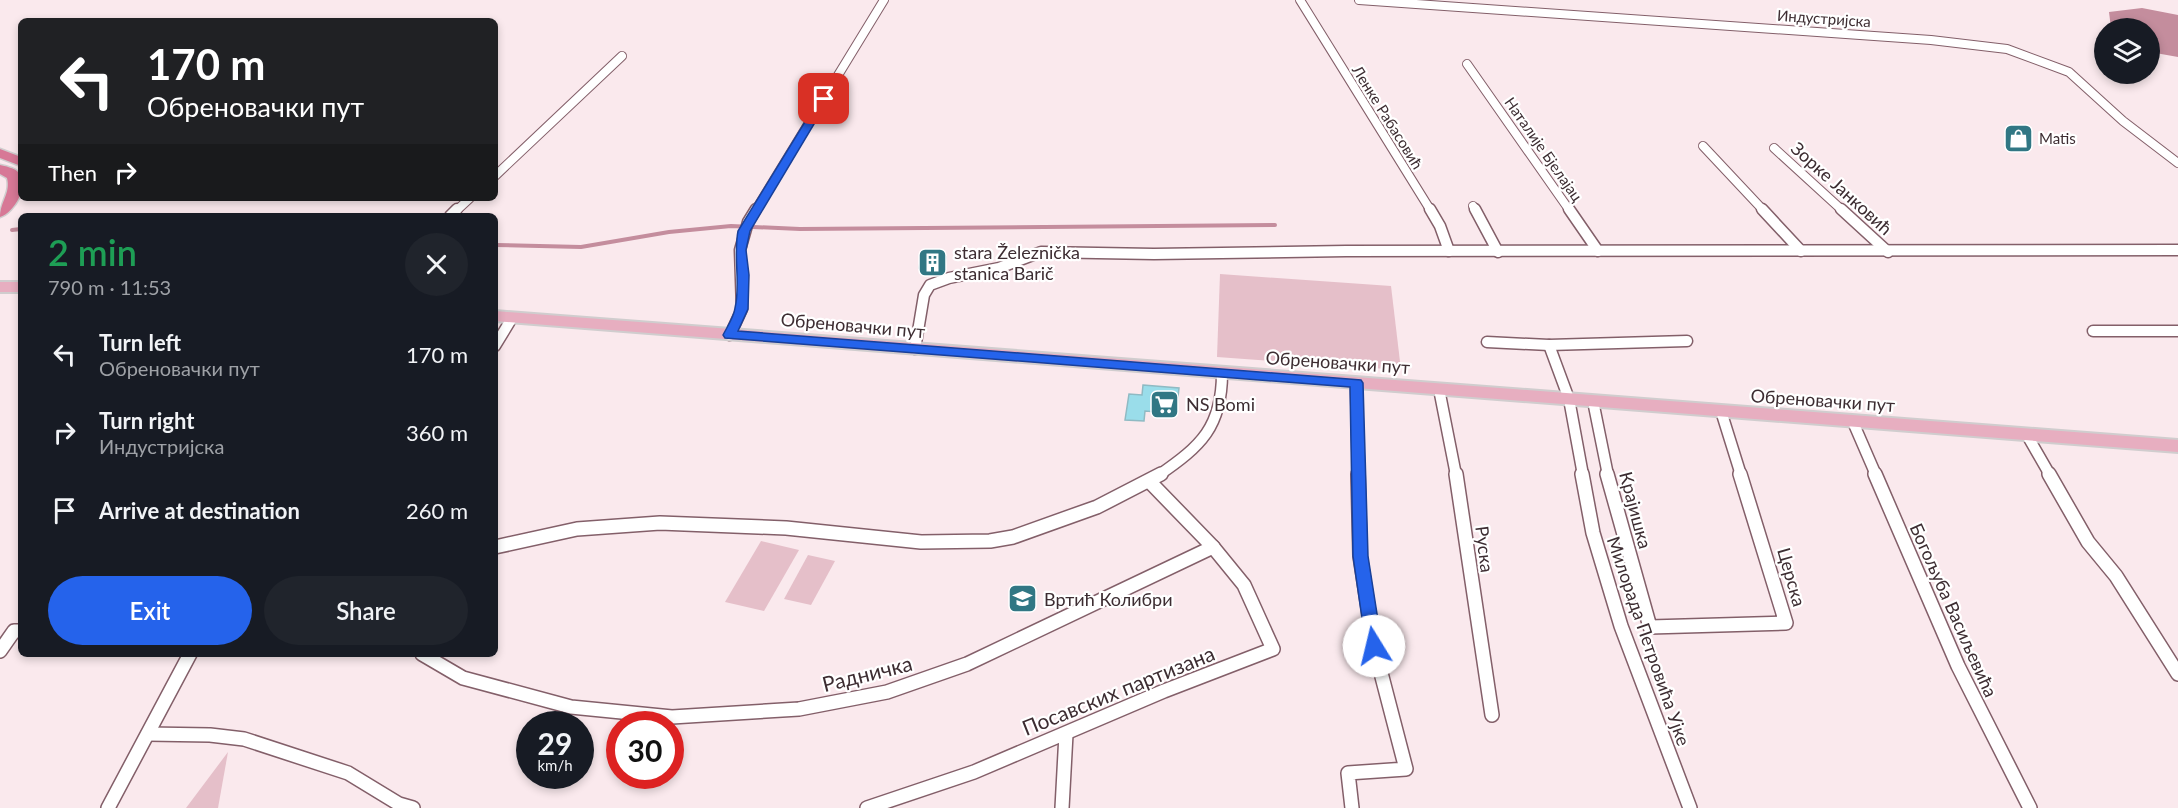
<!DOCTYPE html>
<meta charset="utf-8">
<style>
:root{--surface:#171b24;--page:#20242c;--text:#f1f3f6;--muted:#9ea1a6;--accent:#2563eb}
body{margin:0;font-family:Lato,sans-serif;background:var(--page);color:var(--text);height:100vh;display:flex;flex-direction:column;font-size:22px;white-space:nowrap}
*{box-sizing:border-box;margin:0}
p{font-size:20px;color:var(--muted)}
.icon{flex:none;width:33px;height:33px;fill:none;stroke:currentColor;stroke-width:2;stroke-linecap:round;stroke-linejoin:round}
.map{position:relative;flex:1;overflow:hidden}
.panel{position:absolute;left:18px;top:213px;width:480px;height:444px;display:flex;flex-direction:column;background:var(--surface);border-radius:9px;box-shadow:0 3px 9px #0003}
.panel>*{flex:none}
.guide{position:absolute;left:18px;top:18px;width:480px;height:183px;border-radius:9px;box-shadow:0 3px 9px #0003;background:#202124;color:#fff;overflow:hidden}
.fabs{position:absolute;left:2094px;top:18px;display:grid;gap:12px}
.fabs a{display:grid;place-items:center;width:66px;height:66px;border-radius:50%;background:var(--surface);box-shadow:0 3px 9px #0003;font-size:30px}
.speed{position:absolute;left:516px;top:711px;display:flex;gap:12px;font-size:30px;font-weight:700;text-align:center}
.speed>*{display:grid;place-content:center;width:78px;height:78px;border-radius:50%;background:var(--surface);box-shadow:0 3px 9px #0003;line-height:1}
.speed small{font-size:15px;font-weight:400}
.speed .limit{border:9px solid #d22;background:#fff;color:#111}
.pin{position:absolute;display:grid;place-items:center;width:51px;height:51px;color:#fff;margin:-26px;border-radius:12px;box-shadow:0 3px 9px #0006}
.me{position:absolute;width:66px;margin:-33px;rotate:351deg;stroke-linejoin:round;filter:drop-shadow(0 0 4px #0008)}
.turn{display:flex;align-items:center;gap:21px;height:126px;padding:0 30px;font-size:27px}
.turn .icon{width:78px;height:78px;stroke-width:2.5}
.turn b{display:block;font-size:42px;line-height:51px}
.then{display:flex;align-items:center;height:57px;padding:0 30px;background:#0003;gap:12px;font-size:22px}
.round{display:grid;place-items:center;flex:none;width:63px;height:63px;border-radius:32px;background:var(--page)}
.overview{display:flex;align-items:center;justify-content:space-between;height:102px;padding:0 30px}
h1{font-size:36px;font-weight:600;line-height:45px;color:#1e9e55}
.cta{display:flex;gap:12px;margin-top:auto;padding:12px 30px}
.cta a{flex:1;height:69px;border-radius:36px;background:var(--accent);color:#fff;font-size:24px;font-weight:600;line-height:69px;text-align:center}
.cta a+a{background:var(--page);color:var(--text)}
ul{padding:0;list-style:none}
li{display:flex;align-items:center;gap:18px;height:78px;padding:0 30px}
li div{flex:1}
li b{display:block;font-size:22px}
li em{font-style:normal}
.map>svg:first-child{display:block}
</style>
<div class="map">
<svg width="2178" height="808" viewBox="0 0 2178 808">
<rect width="100%" height="100%" fill="#fae9ed"/>
<!-- green -->
<g fill="#e5bfc9">
<polygon points="1220,274 1391,286 1401,370 1217,357"/>
<polygon points="761,541 799,550 764,611 725,602"/>
<polygon points="808,555 835,561 811,605 784,599"/>
<polygon points="228,752 218,808 186,808"/>
</g>
<!-- water -->
<polygon fill="#c48d9d" points="2142,8 2178,15 2178,57 2150,52 2150,28 2111,28 2109,12"/>
<g fill="none" stroke-linecap="round" stroke-linejoin="round">
<!-- stream -->
<g stroke="#c48d9d" stroke-width="4">
<polyline points="12,230 21,229"/>
<polyline points="495,245 581,247 669,232 731,226 800,229 1275,225"/>
</g>
</g>
<!-- building -->
<g fill="#9addea" stroke="#8fbac3" stroke-width="1.5">
<polygon points="921,256 946,257 945,266 919,268"/>
<polygon points="1143,385 1179,388 1177,406 1171,405 1170,413 1145,411 1144,421 1125,420 1129,394 1142,395"/>
</g>
<g fill="none" stroke-linecap="round" stroke-linejoin="round">
<defs>
<g id="minor-far2">
<polyline points="1300,0 1431,211"/>
<polyline points="1359,0 1931,40 2007,49 2069,72 2123,121 2178,163"/>
<polyline points="1467,64 1570,211"/>
<polyline points="1703,146 1764,211"/>
<polyline points="1774,148 1843,211"/>
<polyline points="495,176 622,56"/>
<polyline points="1473,206 1476,211"/>
<polyline points="456,211 470,198"/>
<polyline points="755,211 884,0"/>
</g>
<g id="minor-far1">
<polyline points="1430,209 1440,226 1449,251"/>
<polyline points="1475,209 1498,252"/>
<polyline points="1569,209 1598,251"/>
<polyline points="1762,209 1801,251"/>
<polyline points="1841,209 1888,252"/>
<polyline points="450,216 457,209"/>
<polyline points="2093,331 2178,331"/>
<polyline points="730,335 742,309 740,250 748,222 756,209"/>
<polyline points="1487,342 1549,345 1687,341"/>
<polyline points="1549,345 1569,399 1583,475"/>
<polyline points="495,346 512,318"/>
<polyline points="915,349 924,295 930,285 949,278 999,268 1041,252 1154,254 1346,251 2178,250"/>
<polyline points="1356,383 1358,475"/>
<polyline points="1439,389 1456,475"/>
<polyline points="1593,401 1608,475"/>
<polyline points="1721,411 1741,475"/>
<polyline points="1853,422 1876,475"/>
<polyline points="2027,435 2050,475"/>
<path d="M1159,475C1201,446 1222,427 1222,373"/>
</g>
<g id="minor">
<polyline points="1456,474 1492,715"/>
<polyline points="1582,474 1593,533 1621,626 1690,808"/>
<polyline points="1607,474 1650,627 1786,623 1740,474"/>
<polyline points="1875,474 1958,666 2030,808"/>
<polyline points="2049,474 2088,542 2116,576 2178,674"/>
<polyline points="495,547 577,529 660,523 786,528 921,542 990,541 1013,537 1097,507 1161,474"/>
<polyline points="0,651 14,631 21,631"/>
<polyline points="422,654 463,678 571,707 672,717 799,709 887,692 967,664 1213,547 1149,481"/>
<polyline points="148,734 210,735 244,739 348,773 399,804 413,808"/>
<polyline points="108,808 190,654"/>
<polyline points="867,808 974,772 1164,691 1273,649 1244,585 1213,547"/>
<polyline points="1062,808 1066,734"/>
<polyline points="1352,808 1348,773 1406,769 1374,646 1360,556 1358,474"/>
</g>
<g id="primary">
<rect x="0" y="282" width="21" height="10"/>
<polygon points="495,311 2178,440 2178,452 495,321"/>
</g>
<g id="motorway">
<polygon points="0,149 21,157 21,166 0,158"/>
<path d="M0,165C5,166 14,168 18,172C31,184 14,213 0,217C0,202 11,193 7,178L0,174Z"/>
</g>
</defs>
<!-- minor-far2 casing -->
<use href="#minor-far2" stroke="#835f69" stroke-width="10"/>
<!-- minor-far1 casing -->
<use href="#minor-far1" stroke="#835f69" stroke-width="13"/>
<!-- minor casing -->
<use href="#minor" stroke="#835f69" stroke-width="16"/>
<!-- primary casing -->
<use href="#primary" stroke="#d0cdce" stroke-width="4"/>
<!-- motorway casing -->
<use href="#motorway" stroke="#d0cdce" stroke-width="3"/>
<!-- minor-far2 -->
<use href="#minor-far2" stroke="#fff" stroke-width="8"/>
<!-- minor-far1 -->
<use href="#minor-far1" stroke="#fff" stroke-width="10"/>
<!-- minor -->
<use href="#minor" stroke="#fff" stroke-width="13"/>
<!-- primary -->
<use href="#primary" fill="#e7aec0" fill-rule="evenodd"/>
<!-- motorway -->
<use href="#motorway" fill="#d77896" fill-rule="evenodd"/>
</g>
<!-- route -->
<path fill="#2563eb" stroke="#184099" stroke-width="1.5" d="M824,96L829,99L750,231L746,250L749,275L748,309L738,331L1361,380L1363,383L1368,556L1382,646L1380,651L1374,653L1368,651L1366,646L1353,556L1350,387L725,338L723,335C727,327 734,317 735,308C741,284 733,258 738,231L819,99Z"/>
<!-- icons -->
<defs>
<symbol id="shop-square" viewBox="-11 -11 22 22"><rect x="-9" y="-9" width="18" height="18" rx="4" fill="#317784" stroke="#fff"/><path d="M-5-2.5h2.3a2.7 3.5 0 0 1 5.4 0H5L5.5 6h-11ZM-1.5-2.5h3a1.5 2.3 0 0 0-3 0Z" fill="#fff"/></symbol>
<symbol id="building-square" viewBox="-11 -11 22 22"><rect x="-9" y="-9" width="18" height="18" rx="4" fill="#317784" stroke="#fff"/><path d="M-4-6H4V6H1V3H-1V6H-4ZM-2.5-4.3h1.7v1.8h-1.7ZM.8-4.3h1.7v1.8H.8ZM-2.5-1h1.7V.8h-1.7ZM.8-1h1.7V.8H.8Z" fill="#fff"/></symbol>
<symbol id="supermarket-square" viewBox="-11 -11 22 22"><rect x="-9" y="-9" width="18" height="18" rx="4" fill="#317784" stroke="#fff"/><path d="M-6-5.5h2.5l.6 2H6L4.5 2H-2.5L-4.4-4H-6ZM-1.5 3.2a1.3 1.3 0 1 0 .1 0ZM3 3.2a1.3 1.3 0 1 0 .1 0Z" fill="#fff"/></symbol>
<symbol id="school-square" viewBox="-11 -11 22 22"><rect x="-9" y="-9" width="18" height="18" rx="4" fill="#317784" stroke="#fff"/><path d="M0-5L7-2L0 1L-7-2ZM-4 1L0 2.5L4 1V4Q0 6-4 4Z" fill="#fff"/></symbol>
</defs>
<g fill-rule="evenodd">
<use href="#shop-square" x="2002" y="122" width="33" height="33"/>
<use href="#building-square" x="916" y="246" width="33" height="33"/>
<use href="#supermarket-square" x="1148" y="388" width="33" height="33"/>
<use href="#school-square" x="1006" y="582" width="33" height="33"/>
</g>
<g text-anchor="middle" dominant-baseline="central" stroke-width="4.5" stroke-linejoin="round" paint-order="stroke">
<!-- far-street labels -->
<g font-size="15" fill="#3d2d32" stroke="#fff">
<text transform="translate(1824 18) rotate(4)">Индустријска</text>
<text transform="translate(1388 117) rotate(58)">Ленке Рабасовић</text>
<text transform="translate(1544 149) rotate(55)">Наталије Бјелајац</text>
</g>
<!-- far-poi labels -->
<g font-size="15" fill="#3d2d32" stroke="#fff" text-anchor="start">
<text x="2039" y="138">Matis</text>
</g>
<!-- street labels -->
<g font-size="18" fill="#3d2d32" stroke="#fff">
<text transform="translate(1842 188) rotate(42)">Зорке Јанковић</text>
<text transform="translate(853 325) rotate(5)">Обреновачки пут</text>
<text transform="translate(1338 362) rotate(4)">Обреновачки пут</text>
<text transform="translate(1823 400) rotate(4)">Обреновачки пут</text>
<text transform="translate(1636 510) rotate(75)">Крајишка</text>
<text transform="translate(1485 549) rotate(83)">Руска</text>
<text transform="translate(1792 577) rotate(74)">Церска</text>
<text transform="translate(1954 610) rotate(66)">Богољуба Васиљевића</text>
<text transform="translate(1649 641) rotate(71)">Милорада Петровића Ујке</text>
</g>
<!-- poi labels -->
<g font-size="18" fill="#3d2d32" stroke="#fff" text-anchor="start">
<text x="954" y="252">stara Železnička<tspan x="954" dy="21">stanica Barič</tspan></text>
<text x="1186" y="404">NS Bomi</text>
<text x="1044" y="599">Вртић Колибри</text>
</g>
<!-- near-street labels -->
<g font-size="21" fill="#3d2d32" stroke="#fff">
<text transform="translate(867 673) rotate(-14)">Радничка</text>
<text transform="translate(1118 690) rotate(-22)">Посавских партизана</text>
</g>
</g>
</svg>
<div class="fabs">
<a><svg class="icon" aria-label="layers" viewBox="0 0 24 24"><path d="M12 4l9 5-9 5-9-5zM3 14l9 5 9-5"/></svg></a>
</div>
<div class="speed"><div>29<small>km/h</small></div><div class="limit">30</div></div>
<div class="pin" style="left:824px;top:99px;background:#d93025"><svg class="icon" aria-label="arrive" viewBox="0 0 24 24"><path d="M6 21V4h12l-3 4 3 4H6"/></svg></div>
<svg class="me" style="left:1374px;top:646px" viewBox="-20 -20 40 40"><circle r="19" fill="#fff"/><path d="M0-13L10 11 0 6-10 11z" fill="#2563eb"/></svg>
<div class="guide">
<div class="turn"><svg class="icon" aria-label="left" viewBox="0 0 24 24"><path d="M17 20v-9H6M10 6l-5 5 5 5"/></svg><div><b>170 m</b>Обреновачки пут</div></div>
<div class="then">Then<svg class="icon" aria-label="right" viewBox="0 0 24 24"><path d="M7 20v-9h11M14 6l5 5-5 5"/></svg></div>
</div>
<section class="panel">
<div class="overview"><div><h1>2 min</h1><p>790 m · 11:53</p></div><a class="round"><svg class="icon" aria-label="close" viewBox="0 0 24 24"><path d="M6 6l12 12M18 6L6 18"/></svg></a></div>
<ul>
<li><svg class="icon" aria-label="left" viewBox="0 0 24 24"><path d="M17 20v-9H6M10 6l-5 5 5 5"/></svg><div><b>Turn left</b><p>Обреновачки пут</p></div><em>170 m</em></li>
<li><svg class="icon" aria-label="right" viewBox="0 0 24 24"><path d="M7 20v-9h11M14 6l5 5-5 5"/></svg><div><b>Turn right</b><p>Индустријска</p></div><em>360 m</em></li>
<li><svg class="icon" aria-label="arrive" viewBox="0 0 24 24"><path d="M6 21V4h12l-3 4 3 4H6"/></svg><div><b>Arrive at destination</b></div><em>260 m</em></li>
</ul>
<div class="cta"><a>Exit</a><a>Share</a></div>
</section>
</div>
